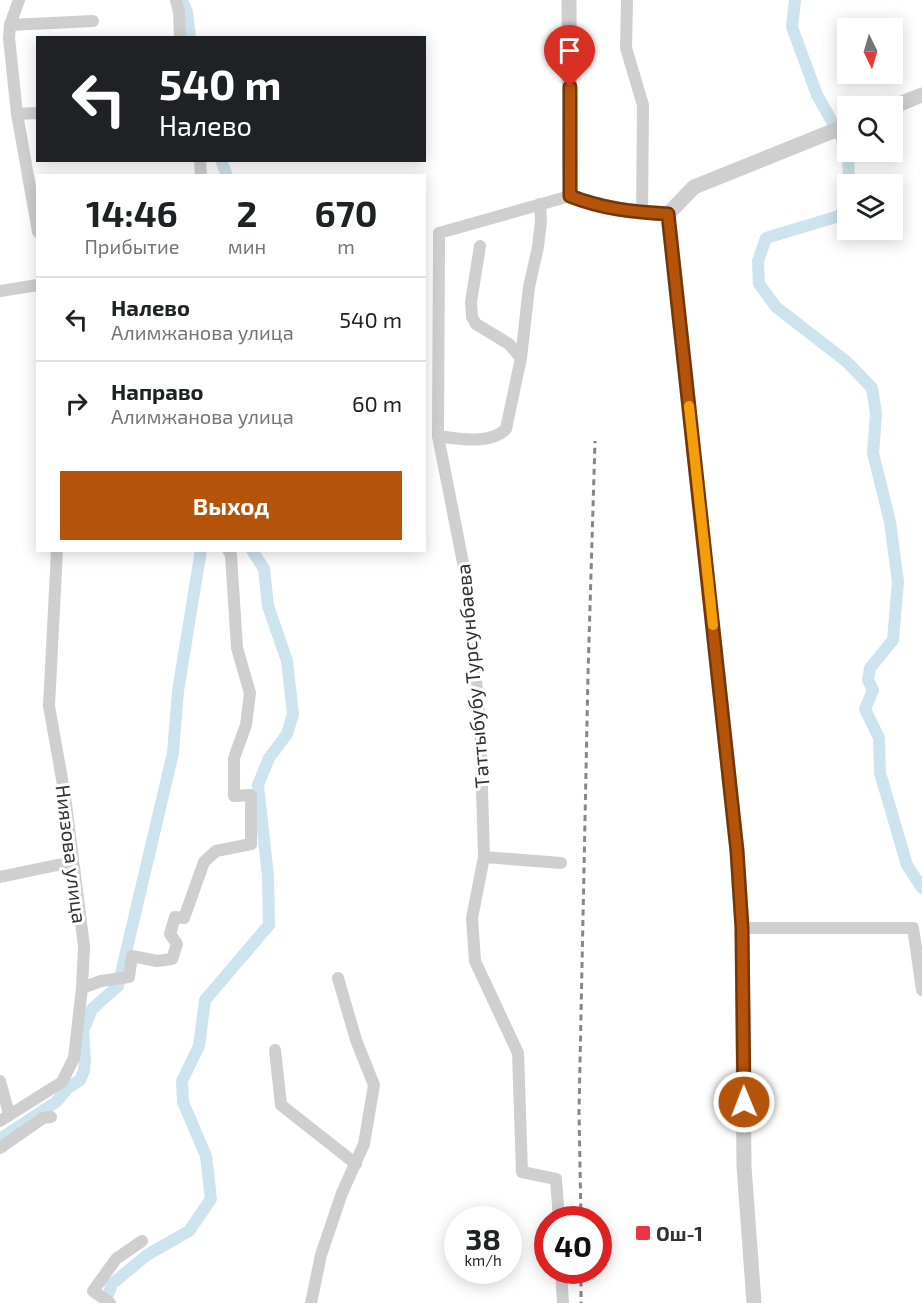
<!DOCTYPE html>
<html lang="ru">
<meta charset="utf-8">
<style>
:root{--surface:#fff;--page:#f6f6f6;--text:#202124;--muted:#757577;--line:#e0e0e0;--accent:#b45309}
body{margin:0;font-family:"Exo 2",sans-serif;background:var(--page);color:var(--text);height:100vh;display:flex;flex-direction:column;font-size:22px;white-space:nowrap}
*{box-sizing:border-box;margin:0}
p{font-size:20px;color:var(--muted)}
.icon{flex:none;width:33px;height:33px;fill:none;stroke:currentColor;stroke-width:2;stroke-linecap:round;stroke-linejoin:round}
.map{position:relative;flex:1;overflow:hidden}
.details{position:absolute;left:36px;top:174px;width:390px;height:378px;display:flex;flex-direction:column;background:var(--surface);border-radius:0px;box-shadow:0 3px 15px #0003}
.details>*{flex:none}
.hud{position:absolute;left:36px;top:36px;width:390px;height:126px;border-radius:0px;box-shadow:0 3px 15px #0003;background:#202124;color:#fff;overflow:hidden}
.needle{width:39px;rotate:175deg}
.buttons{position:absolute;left:837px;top:18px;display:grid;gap:12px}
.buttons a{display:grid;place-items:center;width:66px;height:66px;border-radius:0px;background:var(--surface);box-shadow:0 3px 15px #0003;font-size:30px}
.speed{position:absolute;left:444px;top:1206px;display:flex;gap:12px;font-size:30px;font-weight:700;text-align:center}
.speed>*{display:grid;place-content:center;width:78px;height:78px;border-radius:50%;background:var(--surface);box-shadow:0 3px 15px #0003;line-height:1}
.speed small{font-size:15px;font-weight:400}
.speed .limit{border:9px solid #d22;background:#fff;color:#111}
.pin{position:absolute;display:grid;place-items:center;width:51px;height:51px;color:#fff;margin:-62px -26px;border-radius:50% 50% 50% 0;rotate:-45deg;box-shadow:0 0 6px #0007}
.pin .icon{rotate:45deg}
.me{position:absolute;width:66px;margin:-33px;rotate:359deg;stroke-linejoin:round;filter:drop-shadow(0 0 4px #0008)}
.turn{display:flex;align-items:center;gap:21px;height:126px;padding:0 24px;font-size:27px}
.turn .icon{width:78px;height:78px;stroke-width:2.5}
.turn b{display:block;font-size:42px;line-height:51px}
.eta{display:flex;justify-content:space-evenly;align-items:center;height:102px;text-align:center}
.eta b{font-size:36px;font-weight:700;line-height:42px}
.button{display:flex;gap:12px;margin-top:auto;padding:12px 24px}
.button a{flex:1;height:69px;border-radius:0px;background:var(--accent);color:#fff;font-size:24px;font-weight:700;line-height:69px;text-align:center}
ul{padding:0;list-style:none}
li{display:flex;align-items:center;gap:18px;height:84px;padding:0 24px;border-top:2px solid var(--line)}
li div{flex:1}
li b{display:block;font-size:22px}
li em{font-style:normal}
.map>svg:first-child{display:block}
</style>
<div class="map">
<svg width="922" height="1303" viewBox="0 0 922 1303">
<rect width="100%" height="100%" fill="#fff"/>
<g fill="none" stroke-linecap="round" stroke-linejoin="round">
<!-- canal -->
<g stroke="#cde3ee" stroke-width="12">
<polyline points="182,0 187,12 190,38"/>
<polyline points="795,0 792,27 817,95 848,150"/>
<polyline points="848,152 849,184"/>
<polyline points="221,160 227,176"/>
<polyline points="848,204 839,216 766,238 758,261 759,284 776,307 847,362 872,388 876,414 873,453 890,522 898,582 893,640 870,668 868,680 873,690 865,709 879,738 880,773 907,865 922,888"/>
<polyline points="0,1139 56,1102 68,1088 80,1080 84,1071 85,1059 83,1031 92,1009 118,986 173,753 178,691 201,550"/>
<polyline points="105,1303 112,1284 147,1255 189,1231 211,1199 206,1156 183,1102 182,1081 199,1046 205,1000 269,925 268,876 258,785 269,758 287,734 293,714 287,661 268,606 264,569 252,550"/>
</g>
<!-- minor -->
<g stroke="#cfcfcf" stroke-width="12">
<polyline points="19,0 10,25 9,38 17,114 38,232"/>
<polyline points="176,0 179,12 180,38"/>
<polyline points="627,0 626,48 643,105 642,213"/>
<polyline points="10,25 93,21"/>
<polyline points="17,114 38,113"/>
<polyline points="200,160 201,176"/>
<polyline points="480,246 471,302 472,317 476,324 509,344 521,358"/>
<polyline points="0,291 38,285"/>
<path d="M438,436C458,439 490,445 506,429L521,358L529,287L538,247L541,221L540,204"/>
<polyline points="484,857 561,863"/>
<polyline points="0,877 72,862"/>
<polyline points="742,928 913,928 922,990"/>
<polyline points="82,988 101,981 129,977 132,956 157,961 172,959 177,944 170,934 175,917 184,918 204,862 216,851 251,844 251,795 234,796 234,758 246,725 250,693 237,648 231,555 228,550"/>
<polyline points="275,1050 281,1105 356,1164"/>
<polyline points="0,1081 9,1114"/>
<polyline points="0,1121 62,1082 74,1058 82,988 84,946 65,796 49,706 57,550"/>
<polyline points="0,1148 43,1118 51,1117"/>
<polyline points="559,1220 556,1179 522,1172 518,1053 475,961 472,918 484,857 480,721 466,578 438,436 439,248 439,233 570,196"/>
<polyline points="561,1270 563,1303"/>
<polyline points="110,1303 93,1291 116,1259 142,1241"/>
<polyline points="311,1303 321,1255 342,1193 364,1144 374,1085 356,1040 338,978"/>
</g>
<!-- tertiary -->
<g stroke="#cfcfcf" stroke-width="15">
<path d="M569,0L570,196C603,209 633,212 668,214"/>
<polyline points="892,107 922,95"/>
<polyline points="668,214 737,851 742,928 744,1166 754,1303"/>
<polyline points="668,214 694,187 848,125"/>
</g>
<!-- rail -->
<g stroke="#878787" stroke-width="3" stroke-dasharray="6 4.5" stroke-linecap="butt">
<polyline points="581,1220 579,1112 588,674 595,441"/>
<polyline points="581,1270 581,1303"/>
</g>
</g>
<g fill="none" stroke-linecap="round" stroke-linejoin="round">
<defs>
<path id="route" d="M570,87V196C603,209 633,212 668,214L737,851L742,928L744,1102"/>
</defs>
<!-- route casing -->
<use href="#route" stroke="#753606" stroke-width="15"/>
<!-- route -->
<use href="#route" stroke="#b45309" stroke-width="10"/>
<!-- slow -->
<polyline stroke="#f59e0b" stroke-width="10" points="689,406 713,625"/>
</g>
<!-- markers -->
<rect fill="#ea3447" stroke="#fff" stroke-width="2" x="635" y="1225" width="16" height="16" rx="3"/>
<g text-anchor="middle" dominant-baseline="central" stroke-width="6" stroke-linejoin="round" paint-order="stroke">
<!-- street labels -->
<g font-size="20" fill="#323232" stroke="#fff">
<text transform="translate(472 676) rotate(-95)">Таттыбубу Турсунбаева</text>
<text transform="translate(72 854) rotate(83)">Ниязова улица</text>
</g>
<!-- poi labels -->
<g font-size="20" font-weight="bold" fill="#323232" stroke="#fff" text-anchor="start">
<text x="656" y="1233">Ош-1</text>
</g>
</g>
</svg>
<div class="buttons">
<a><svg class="needle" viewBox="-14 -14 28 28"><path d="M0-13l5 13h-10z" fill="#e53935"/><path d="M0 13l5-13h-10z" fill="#757577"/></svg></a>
<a><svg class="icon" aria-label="search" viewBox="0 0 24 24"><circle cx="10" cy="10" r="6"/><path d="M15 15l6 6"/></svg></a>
<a><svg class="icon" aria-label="layers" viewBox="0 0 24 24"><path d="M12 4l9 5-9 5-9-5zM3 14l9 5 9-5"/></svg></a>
</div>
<div class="speed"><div>38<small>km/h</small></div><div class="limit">40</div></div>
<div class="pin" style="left:570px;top:87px;background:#d93025"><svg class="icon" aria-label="arrive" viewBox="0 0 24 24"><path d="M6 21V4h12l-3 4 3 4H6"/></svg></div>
<svg class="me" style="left:744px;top:1102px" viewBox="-20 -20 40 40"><circle r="17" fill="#b45309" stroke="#fff" stroke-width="3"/><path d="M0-11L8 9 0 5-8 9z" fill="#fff"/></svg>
<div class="hud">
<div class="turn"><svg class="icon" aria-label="left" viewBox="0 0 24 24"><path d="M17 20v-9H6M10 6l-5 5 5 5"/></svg><div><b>540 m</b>Налево</div></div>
</div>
<section class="details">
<div class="eta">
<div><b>14:46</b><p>Прибытие</p></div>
<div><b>2</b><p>мин</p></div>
<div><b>670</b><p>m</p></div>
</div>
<ul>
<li><svg class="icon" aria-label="left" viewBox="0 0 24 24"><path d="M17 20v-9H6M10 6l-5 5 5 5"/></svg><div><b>Налево</b><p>Алимжанова улица</p></div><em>540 m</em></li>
<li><svg class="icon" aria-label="right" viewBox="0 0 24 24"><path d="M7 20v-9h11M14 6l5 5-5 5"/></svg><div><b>Направо</b><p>Алимжанова улица</p></div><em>60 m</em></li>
</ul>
<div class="button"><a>Выход</a></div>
</section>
</div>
